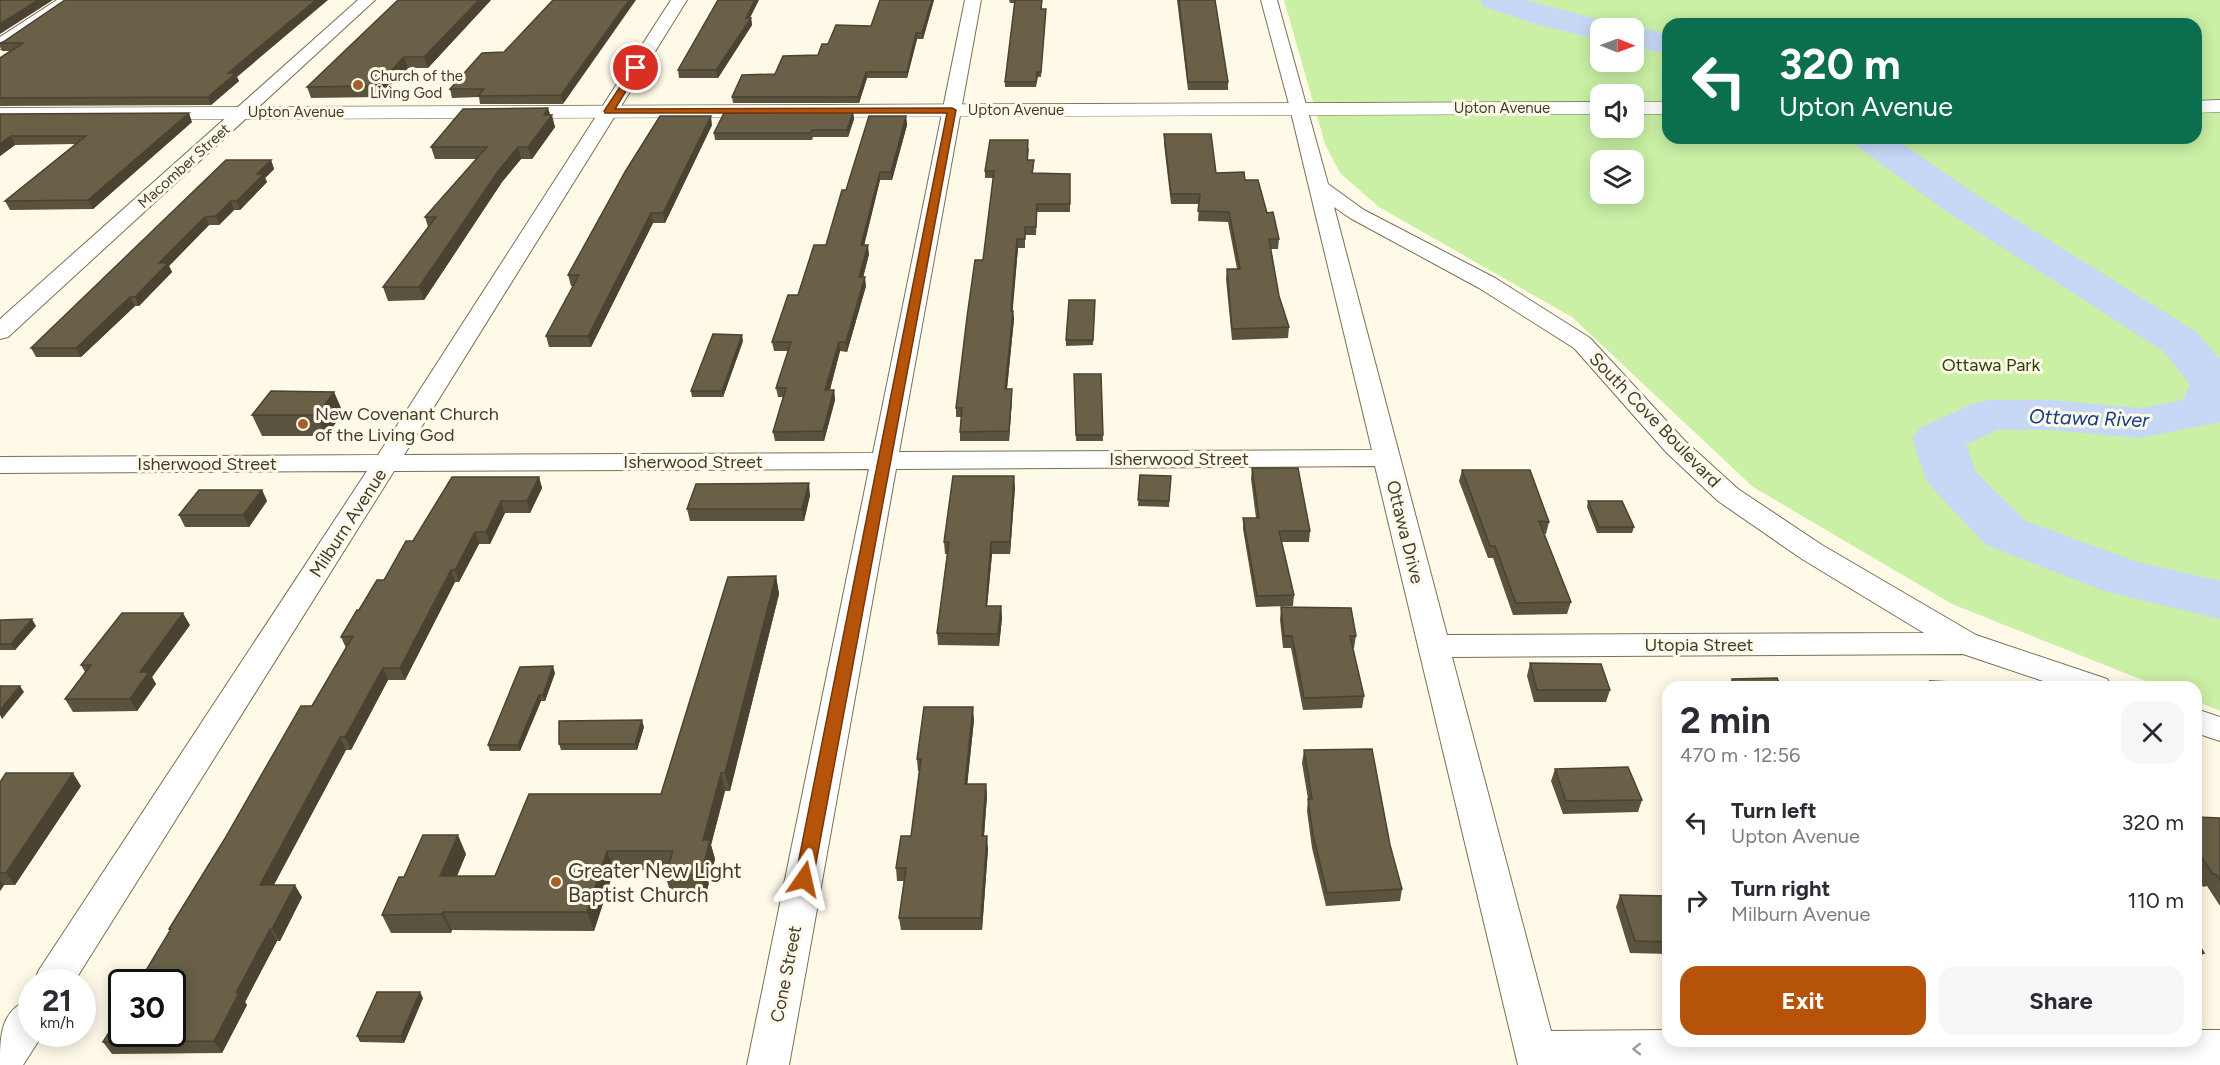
<!DOCTYPE html>
<meta charset="utf-8">
<style>
:root{--surface:#fff;--page:#f7f7f7;--text:#2b2b33;--muted:#7c7c81;--accent:#b45309}
body{margin:0;font-family:Figtree,sans-serif;background:var(--page);color:var(--text);height:100vh;display:flex;flex-direction:column;font-size:22px;white-space:nowrap}
*{box-sizing:border-box;margin:0}
p{font-size:20px;color:var(--muted)}
.icon{flex:none;width:33px;height:33px;fill:none;stroke:currentColor;stroke-width:2;stroke-linecap:round;stroke-linejoin:round}
.map{position:relative;flex:1;overflow:hidden}
.sheet{position:absolute;left:1662px;top:681px;width:540px;height:366px;display:flex;flex-direction:column;background:var(--surface);border-radius:18px;box-shadow:0 3px 15px #0003}
.sheet>*{flex:none}
.guide{position:absolute;left:1662px;top:18px;width:540px;height:126px;border-radius:18px;box-shadow:0 3px 15px #0003;background:#0b6e4f;color:#fff;overflow:hidden}
.needle{width:39px;rotate:91deg}
.tools{position:absolute;left:1590px;top:18px;display:grid;gap:12px}
.tools a{display:grid;place-items:center;width:54px;height:54px;border-radius:12px;background:var(--surface);box-shadow:0 3px 15px #0003;font-size:30px}
.speed{position:absolute;left:18px;top:969px;display:flex;gap:12px;font-size:30px;font-weight:700;text-align:center}
.speed>*{display:grid;place-content:center;width:78px;height:78px;border-radius:50%;background:var(--surface);box-shadow:0 3px 15px #0003;line-height:1}
.speed small{font-size:15px;font-weight:400}
.speed .limit{border:3px solid #111;border-radius:9px;background:#fff;color:#111}
.pin{position:absolute;display:grid;place-items:center;width:51px;height:51px;color:#fff;margin:-26px;border:3px solid #fff;border-radius:50%;box-shadow:0 2px 6px #0007}
.me{position:absolute;width:66px;margin:-33px;rotate:11deg;stroke-linejoin:round;filter:drop-shadow(0 0 4px #0008)}
.turn{display:flex;align-items:center;gap:21px;height:126px;padding:0 18px;font-size:27px}
.turn .icon{width:78px;height:78px;stroke-width:2.5}
.turn b{display:block;font-size:42px;line-height:51px}
.round{display:grid;place-items:center;flex:none;width:63px;height:63px;border-radius:18px;background:var(--page)}
.headline{display:flex;align-items:center;justify-content:space-between;height:102px;padding:0 18px}
h1{font-size:36px;font-weight:700;line-height:45px}
.button{display:flex;gap:12px;margin-top:auto;padding:12px 18px}
.button a{flex:1;height:69px;border-radius:18px;background:var(--accent);color:#fff;font-size:24px;font-weight:700;line-height:69px;text-align:center}
.button a+a{background:var(--page);color:var(--text)}
ul{padding:0;list-style:none}
li{display:flex;align-items:center;gap:18px;height:78px;padding:0 18px}
li div{flex:1}
li b{display:block;font-size:22px}
li em{font-style:normal}
.map>svg:first-child{display:block}
</style>
<div class="map">
<svg width="2220" height="1065" viewBox="0 0 2220 1065">
<rect width="100%" height="100%" fill="#fff9e7"/>
<!-- green -->
<path fill="#c9f0a5" fill-rule="evenodd" d="M1284,0H2220V711L2196,701V687H2160L1952,604L1753,487L1572,317L1379,207L1340,173L1325,144ZM1668,24H2196V138H1668ZM1600,28H1634V62H1600ZM1600,94H1634V128H1600ZM1600,160H1634V194H1600Z"/>
<g fill="none" stroke-linecap="round" stroke-linejoin="round">
<!-- river -->
<g fill="#c7d8f6" fill-rule="evenodd">
<polygon points="1480,0 1526,0 1611,23 1615,28 1600,28 1600,40 1535,24 1484,7"/>
<polygon points="1634,27 1668,34 1668,54 1634,47 1634,28 1629,28"/>
<polygon points="1851,138 1894,138 1975,194 2195,331 2220,359 2220,422 2140,438 2051,430 1998,430 1966,445 1977,473 2026,521 2138,562 2220,581 2220,619 2104,591 1986,545 1934,490 1926,479 1912,439 1920,428 1972,404 1990,400 2051,400 2140,408 2183,400 2190,384 2163,351 1947,212 1857,146"/>
</g>
<defs>
<g id="street">
<polygon points="57,0 76,0 6,48 0,49 0,37"/>
<polygon points="358,0 375,0 8,337 0,339 0,319"/>
<path d="M671,0H687L404,455L873,453L965,0H981L899,452L1372,450L1290,108L1261,0H1277L1328,184L1364,210L1495,278L1590,338L1684,440L1738,489L1822,545L1976,635L2107,679L2112,687H2061L1963,654L1452,657L1551,1031L1668,1030V1041H2196V1030H2220V1065H1518L1375,466L896,469L789,1065H747L869,469L394,471L74,982H34L39,970L367,471L0,473V457L378,455ZM1334,207L1350,218L1479,288L1574,348L1666,452L1718,501L1802,559L1924,633L1447,635Z"/>
<polygon points="2196,709 2220,717 2220,741 2196,733"/>
<path d="M32,998V1034H43L23,1065H0C0,1035 0,1010 32,998Z"/>
</g>
<g id="secondary">
<polygon points="2220,100 2220,112 2196,113 2196,101"/>
<polygon points="1600,102 1600,114 0,120 0,108"/>
<rect x="1634" y="102" width="34" height="12"/>
</g>
</defs>
<!-- street casing -->
<use href="#street" stroke="#797056" stroke-width="2"/>
<!-- secondary casing -->
<use href="#secondary" stroke="#797056" stroke-width="1"/>
<!-- street -->
<use href="#street" fill="#fff" fill-rule="evenodd"/>
<!-- secondary -->
<use href="#secondary" fill="#fff" fill-rule="evenodd"/>
</g>
<!-- wall -->
<g fill="#5a533d">
<polygon points="65,0 237,77 239,81 211,105 0,106 0,58 11,51 2,51 0,47 0,43 3,42"/>
<polygon points="491,0 428,68 408,68 380,97 311,98 307,87"/>
<polygon points="553,0 563,104 480,104 479,97 452,98 450,89 504,52"/>
<polygon points="934,0 923,39 917,39 907,78 867,78 859,103 733,103 732,97 775,74 818,55 828,44"/>
<polygon points="1009,0 1042,0 1042,9 1046,9 1041,77 1038,77 1036,87 1005,87 1005,82 1015,3 1010,3"/>
<polygon points="1177,0 1215,0 1228,82 1228,90 1188,90"/>
<polygon points="751,18 752,25 718,78 679,78 678,70"/>
<polygon points="853,112 854,119 848,137 813,137 812,140 715,140 714,133"/>
<polygon points="0,114 192,122 93,209 10,210 5,201 75,144 15,145 0,156"/>
<polygon points="550,115 555,127 532,159 521,159 502,182 424,300 388,301 383,287 428,227 425,217 476,159 435,159 431,147"/>
<polygon points="906,116 907,125 892,180 880,180 864,245 869,254 863,277 866,286 847,352 840,351 830,390 834,390 835,400 824,441 775,441 773,432 783,397 778,397 776,388 788,351 774,351 772,342 798,295 826,245 846,190"/>
<polygon points="712,125 665,223 653,223 591,347 549,347 546,336 573,286 571,286 568,275"/>
<polygon points="1164,134 1216,173 1245,180 1267,213 1279,239 1278,249 1271,249 1279,296 1289,327 1288,338 1232,340 1226,279 1227,269 1237,269 1228,222 1198,221 1199,204 1171,204 1164,144"/>
<polygon points="1029,148 1028,160 1034,160 1033,173 1070,174 1070,212 1037,212 1036,235 1025,235 1025,248 1018,248 1012,311 1014,319 1007,389 1012,398 1009,441 960,441 960,432 961,417 956,417 956,408 983,260 993,178 985,178 985,171"/>
<polygon points="271,160 274,169 265,178 267,182 240,210 234,210 219,225 209,225 169,266 172,272 139,306 135,306 81,357 36,357 31,348"/>
<polygon points="1095,300 1093,345 1066,346 1066,340"/>
<polygon points="743,341 723,397 692,397 691,391"/>
<polygon points="1074,374 1101,374 1103,441 1076,441"/>
<polygon points="334,392 343,413 326,436 262,436 252,415"/>
<polygon points="1252,468 1310,531 1309,542 1282,542 1294,595 1293,606 1256,607 1243,529 1243,518 1256,518 1251,479"/>
<polygon points="1462,470 1549,522 1546,534 1544,534 1571,602 1567,614 1513,615 1493,558 1488,558 1459,481"/>
<polygon points="1140,475 1171,476 1169,507 1138,506"/>
<polygon points="539,477 542,488 530,513 505,513 490,544 479,544 459,582 455,582 405,680 388,680 351,750 346,750 274,885 302,897 280,941 277,941 245,1002 247,1005 222,1053 112,1054 103,1042 170,931 169,929 312,706 346,648 341,637 359,610 384,580 413,541"/>
<polygon points="1015,487 1010,554 992,554 987,606 1001,606 1002,618 999,646 938,645 937,633 947,554 945,554 944,542"/>
<polygon points="262,490 267,501 249,527 185,527 179,515"/>
<polygon points="810,495 804,521 690,521 687,509"/>
<polygon points="1588,501 1634,527 1632,533 1597,533 1587,507"/>
<polygon points="776,576 779,594 730,791 725,791 711,845 715,859 706,894 671,894 665,875 667,870 614,870 594,931 452,930 451,933 391,933 382,915 404,877 466,854 457,876 495,876 661,794"/>
<polygon points="1281,607 1356,636 1354,648 1353,648 1364,696 1362,708 1303,710 1291,648 1283,648 1280,620"/>
<polygon points="0,620 36,626 15,650 0,650"/>
<polygon points="190,625 152,677 156,684 137,711 73,712 65,699 85,672 81,665"/>
<polygon points="1530,663 1610,690 1606,702 1534,702 1527,676"/>
<polygon points="555,673 545,701 541,701 520,751 490,751 488,745"/>
<polygon points="1732,679 1781,687 1728,687"/>
<polygon points="1930,681 1978,687 1927,687"/>
<polygon points="974,720 967,784 986,784 987,796 984,836 988,849 982,930 901,930 899,918 904,881 897,881 896,868 911,836 919,771 918,771 917,759"/>
<polygon points="644,727 637,750 561,750 559,744"/>
<polygon points="1304,750 1390,845 1402,889 1400,901 1326,906 1312,848 1307,811 1308,799 1302,763"/>
<polygon points="1555,769 1642,800 1638,812 1563,814 1551,781"/>
<polygon points="0,782 81,786 15,885 4,885 0,891"/>
<polygon points="2196,817 2220,818 2220,906 2207,886 2203,887 2196,875"/>
<polygon points="1620,895 1668,896 1668,954 1630,953 1616,907"/>
<polygon points="2196,940 2204,953 2196,962"/>
<polygon points="423,998 404,1043 360,1042 357,1036"/>
</g>
<!-- shaded-wall -->
<g fill="#4a4332">
<polygon points="38,0 53,0 0,34 0,24"/>
<polygon points="316,0 328,0 237,77 239,81 211,105 208,97 228,73"/>
<polygon points="479,0 491,0 428,68 424,57"/>
<polygon points="629,0 636,0 563,104 561,95"/>
<polygon points="755,0 759,0 749,20 751,18 752,25 718,78 716,70"/>
<polygon points="932,0 934,0 923,39 922,33"/>
<polygon points="916,33 917,39 907,78 907,72"/>
<polygon points="404,57 408,68 380,97 376,86"/>
<polygon points="866,72 867,78 859,103 858,97"/>
<polygon points="548,108 551,117 552,115 555,127 532,159 528,147 544,115"/>
<polygon points="853,112 854,119 848,137 847,130"/>
<polygon points="189,113 192,122 93,209 88,200"/>
<polygon points="711,116 712,125 665,223 663,213"/>
<polygon points="906,116 907,125 892,180 891,172"/>
<polygon points="11,136 15,145 0,156 0,144"/>
<polygon points="518,147 521,159 502,182 424,300 419,287 499,170"/>
<polygon points="271,160 274,169 265,178 267,182 240,210 237,201 257,174"/>
<polygon points="880,172 880,180 862,254 861,245"/>
<polygon points="231,201 234,210 219,225 216,216"/>
<polygon points="651,213 653,223 591,347 588,336"/>
<polygon points="205,217 209,225 169,266 172,272 139,306 135,297 159,263"/>
<polygon points="1017,239 1018,248 1012,319 1011,311"/>
<polygon points="868,245 869,254 861,286 859,277"/>
<polygon points="865,277 866,286 847,352 846,342"/>
<polygon points="130,297 135,306 81,357 76,348"/>
<polygon points="1013,311 1014,319 1006,398 1005,389"/>
<polygon points="742,335 743,341 723,397 722,391"/>
<polygon points="839,342 840,351 827,400 825,390"/>
<polygon points="1012,389 1012,398 1009,441 1009,431"/>
<polygon points="834,390 835,400 824,441 823,431"/>
<polygon points="334,392 343,413 326,436 317,415"/>
<polygon points="1014,476 1015,487 1010,554 1010,542"/>
<polygon points="539,477 542,488 530,513 527,501"/>
<polygon points="809,483 810,495 804,521 802,509"/>
<polygon points="262,490 267,501 249,527 243,515"/>
<polygon points="501,501 505,513 490,544 486,532"/>
<polygon points="475,532 479,544 459,582 455,570"/>
<polygon points="991,542 992,554 986,618 986,606"/>
<polygon points="451,570 455,582 405,680 400,668"/>
<polygon points="776,576 779,594 730,791 725,773"/>
<polygon points="1001,606 1002,618 999,646 998,634"/>
<polygon points="183,613 190,625 152,677 156,684 137,711 130,699 140,672"/>
<polygon points="32,619 36,626 15,650 11,644"/>
<polygon points="553,666 555,673 545,701 543,695"/>
<polygon points="383,668 388,680 351,750 345,737"/>
<polygon points="20,686 24,692 2,719 0,715 0,710"/>
<polygon points="539,695 541,701 520,751 518,745"/>
<polygon points="973,707 974,720 966,797 965,784"/>
<polygon points="642,720 644,727 637,750 635,744"/>
<polygon points="340,737 346,750 267,897 260,885"/>
<polygon points="73,773 81,786 15,885 6,873"/>
<polygon points="721,773 725,791 711,845 715,859 706,894 701,875 703,840"/>
<polygon points="986,784 987,796 983,848 982,836"/>
<polygon points="458,835 466,854 449,895 440,876"/>
<polygon points="987,836 988,849 982,930 981,918"/>
<polygon points="607,851 614,870 594,931 587,912"/>
<polygon points="0,880 4,885 0,891"/>
<polygon points="295,885 302,897 280,941 272,929"/>
<polygon points="443,912 452,930 451,933 442,914"/>
<polygon points="270,929 277,941 245,1002 247,1005 222,1053 214,1041 236,993"/>
<polygon points="420,992 423,998 404,1043 401,1036"/>
</g>
<!-- building -->
<g fill="#696047" stroke="#4a4332" stroke-width="1.5">
<polygon points="0,0 38,0 0,24"/>
<polygon points="65,0 316,0 228,73 236,73 208,97 0,98 0,58 23,43 0,43 3,42"/>
<polygon points="398,0 479,0 424,57 404,57 376,86 307,87"/>
<polygon points="553,0 629,0 561,95 478,96 484,89 450,89 482,53 504,52"/>
<polygon points="718,0 755,0 746,18 751,18 716,70 678,70"/>
<polygon points="880,0 932,0 922,33 916,33 907,72 866,72 858,97 732,97 742,75 775,74 783,56 818,55 822,44 828,44 836,25 871,26"/>
<polygon points="1015,0 1042,0 1041,9 1046,9 1041,72 1037,72 1036,82 1005,82"/>
<polygon points="1179,0 1215,0 1228,82 1188,82"/>
<polygon points="548,108 544,115 552,115 528,147 518,147 499,170 419,287 383,287 436,217 425,217 487,147 431,147 463,109"/>
<polygon points="853,112 847,130 812,130 811,133 714,133 724,113"/>
<polygon points="189,113 88,200 5,201 86,136 11,136 0,144 0,114"/>
<polygon points="660,116 711,116 663,213 651,213 588,336 546,336 579,275 568,275 625,172"/>
<polygon points="869,116 906,116 891,172 880,172 861,245 868,245 859,277 865,277 846,342 839,342 825,390 834,390 823,431 773,432 786,388 776,388 791,342 772,342 788,295 798,295 814,245 826,245 842,190 846,190"/>
<polygon points="1164,134 1211,134 1216,173 1244,172 1245,180 1258,180 1267,213 1273,212 1279,239 1269,239 1279,296 1289,327 1232,329 1227,269 1240,269 1229,212 1198,211 1200,194 1171,194"/>
<polygon points="990,140 1028,140 1027,160 1034,160 1032,173 1070,174 1070,204 1037,204 1036,227 1025,227 1025,239 1017,239 1011,311 1013,311 1005,389 1012,389 1009,431 960,432 962,408 956,408 967,317 975,260 983,260 994,171 985,171"/>
<polygon points="226,160 271,160 257,174 264,174 237,201 231,201 216,216 205,217 159,263 168,263 135,297 130,297 76,348 31,348"/>
<polygon points="1069,300 1095,300 1093,340 1066,340"/>
<polygon points="713,334 742,335 722,391 691,391"/>
<polygon points="1074,374 1101,374 1103,435 1076,435"/>
<polygon points="271,391 334,392 317,415 252,415"/>
<polygon points="1252,468 1298,468 1310,531 1279,531 1294,595 1257,596 1243,518 1259,518"/>
<polygon points="1462,470 1530,470 1549,522 1539,521 1571,602 1516,603 1495,546 1490,546"/>
<polygon points="1140,475 1171,476 1169,501 1138,500"/>
<polygon points="953,476 1014,476 1010,542 991,542 986,606 1001,606 998,634 937,633 949,542 944,542"/>
<polygon points="452,477 539,477 527,501 501,501 486,532 475,532 455,570 451,570 400,668 383,668 345,737 340,737 260,885 295,885 272,929 270,929 236,993 239,993 214,1041 103,1042 122,1011 122,1034 172,1034 172,982 139,982 171,929 169,929 224,840 301,706 312,706 353,636 341,637 357,610 359,610 377,580 384,580 406,541 413,541"/>
<polygon points="809,483 802,509 687,509 696,484"/>
<polygon points="199,490 262,490 243,515 179,515"/>
<polygon points="1588,501 1622,501 1634,527 1599,527"/>
<polygon points="776,576 725,773 721,773 703,840 710,840 701,875 665,875 673,851 607,851 587,912 443,912 442,914 382,915 399,877 404,877 423,835 458,835 440,876 495,876 529,794 661,794 728,577"/>
<polygon points="1281,607 1351,608 1356,636 1350,636 1364,696 1304,698 1292,636 1284,636"/>
<polygon points="122,613 183,613 140,672 149,672 130,699 65,699 91,665 81,665"/>
<polygon points="32,619 11,644 0,644 0,620"/>
<polygon points="1530,663 1601,664 1610,690 1537,690"/>
<polygon points="553,666 543,695 539,695 518,745 488,745 520,667"/>
<polygon points="1777,678 1781,687 1735,687 1732,679"/>
<polygon points="1930,681 1975,683 1978,687 1933,687"/>
<polygon points="0,686 20,686 0,710"/>
<polygon points="924,707 973,707 965,784 986,784 982,836 987,836 981,918 899,918 906,868 896,868 901,836 911,836 921,759 917,759"/>
<polygon points="642,720 635,744 559,744 559,721"/>
<polygon points="1372,749 1390,845 1402,889 1327,893 1313,835 1308,799 1312,799 1304,750"/>
<polygon points="1628,767 1642,800 1566,801 1555,769"/>
<polygon points="6,773 73,773 6,873 0,873 0,782"/>
<polygon points="2196,817 2220,818 2220,880 2216,874 2213,874 2196,849"/>
<polygon points="1620,895 1668,896 1668,942 1635,941"/>
<polygon points="2196,940 2204,953 2196,952"/>
<polygon points="377,992 420,992 401,1036 357,1036"/>
</g>
<!-- one-way arrows -->
<defs><path id="oneway-chevron" d="M-2-3.5L2.5 0L-2 3.5" fill="none" stroke-width="1.6" stroke-linecap="round" stroke-linejoin="round" transform="scale(1.5)"/></defs>
<use stroke="#a09e98" href="#oneway-chevron" transform="translate(1637 1049) rotate(180)"/>
<!-- route -->
<polygon fill="#b45309" stroke="#753606" stroke-width="1.5" points="633,67 640,68 615,109 952,108 956,110 813,879 810,884 804,886 798,884 795,879 947,113 605,113 604,111"/>
<!-- markers -->
<g fill="#a3622d" stroke="#fff9e7" stroke-width="2">
<circle cx="358" cy="85" r="6"/>
<circle cx="303" cy="424" r="6"/>
<circle cx="556" cy="882" r="6"/>
</g>
<g text-anchor="middle" dominant-baseline="central" stroke-width="6" stroke-linejoin="round" paint-order="stroke">
<!-- far-poi labels -->
<g font-size="15" fill="#403c31" stroke="#fff9e7" text-anchor="start">
<text x="370" y="76">Church of the<tspan x="370" dy="17">Living God</tspan></text>
</g>
<!-- far-street labels -->
<g font-size="15" fill="#403c31" stroke="#fff9e7">
<text x="1502" y="108">Upton Avenue</text>
<text x="1016" y="110">Upton Avenue</text>
<text x="296" y="112">Upton Avenue</text>
<text transform="translate(184 166) rotate(-42)">Macomber Street</text>
</g>
<!-- park labels -->
<g font-size="18" fill="#2a420a" stroke="#fff9e7">
<text x="1991" y="365">Ottawa Park</text>
</g>
<!-- poi labels -->
<g font-size="18" fill="#403c31" stroke="#fff9e7" text-anchor="start">
<text x="315" y="414">New Covenant Church<tspan x="315" dy="21">of the Living God</tspan></text>
</g>
<!-- street labels -->
<g font-size="18" fill="#403c31" stroke="#fff9e7">
<text transform="translate(1655 420) rotate(46)">South Cove Boulevard</text>
<text x="1179" y="459">Isherwood Street</text>
<text x="693" y="462">Isherwood Street</text>
<text x="207" y="464">Isherwood Street</text>
<text transform="translate(348 523) rotate(-57)">Milburn Avenue</text>
<text transform="translate(1405 532) rotate(76)">Ottawa Drive</text>
<text x="1699" y="645">Utopia Street</text>
<text transform="translate(786 974) rotate(-79)">Cone Street</text>
</g>
<!-- water labels -->
<g font-size="20" font-style="italic" fill="#133d8d" stroke="#fff9e7">
<text transform="translate(2089 418) rotate(2)">Ottawa River</text>
</g>
<!-- near-poi labels -->
<g font-size="21" fill="#403c31" stroke="#fff9e7" text-anchor="start">
<text x="568" y="870">Greater New Light<tspan x="568" dy="24">Baptist Church</tspan></text>
</g>
</g>
</svg>
<div class="tools">
<a><svg class="needle" viewBox="-14 -14 28 28"><path d="M0-13l5 13h-10z" fill="#e53935"/><path d="M0 13l5-13h-10z" fill="#7c7c81"/></svg></a>
<a><svg class="icon" aria-label="sound" viewBox="0 0 24 24"><path d="M4 9h4l5-4v14l-5-4H4zM17 9q2 3 0 6"/></svg></a>
<a><svg class="icon" aria-label="layers" viewBox="0 0 24 24"><path d="M12 4l9 5-9 5-9-5zM3 14l9 5 9-5"/></svg></a>
</div>
<div class="speed"><div>21<small>km/h</small></div><div class="limit">30</div></div>
<div class="pin" style="left:636px;top:68px;background:#d93025"><svg class="icon" aria-label="arrive" viewBox="0 0 24 24"><path d="M6 21V4h12l-3 4 3 4H6"/></svg></div>
<svg class="me" style="left:804px;top:879px" viewBox="-20 -20 40 40"><path d="M0-17L14 15 0 8-14 15z" fill="#b45309" stroke="#fff" stroke-width="4"/></svg>
<div class="guide">
<div class="turn"><svg class="icon" aria-label="left" viewBox="0 0 24 24"><path d="M17 20v-9H6M10 6l-5 5 5 5"/></svg><div><b>320 m</b>Upton Avenue</div></div>
</div>
<section class="sheet">
<div class="headline"><div><h1>2 min</h1><p>470 m · 12:56</p></div><a class="round"><svg class="icon" aria-label="close" viewBox="0 0 24 24"><path d="M6 6l12 12M18 6L6 18"/></svg></a></div>
<ul>
<li><svg class="icon" aria-label="left" viewBox="0 0 24 24"><path d="M17 20v-9H6M10 6l-5 5 5 5"/></svg><div><b>Turn left</b><p>Upton Avenue</p></div><em>320 m</em></li>
<li><svg class="icon" aria-label="right" viewBox="0 0 24 24"><path d="M7 20v-9h11M14 6l5 5-5 5"/></svg><div><b>Turn right</b><p>Milburn Avenue</p></div><em>110 m</em></li>
</ul>
<div class="button"><a>Exit</a><a>Share</a></div>
</section>
</div>
